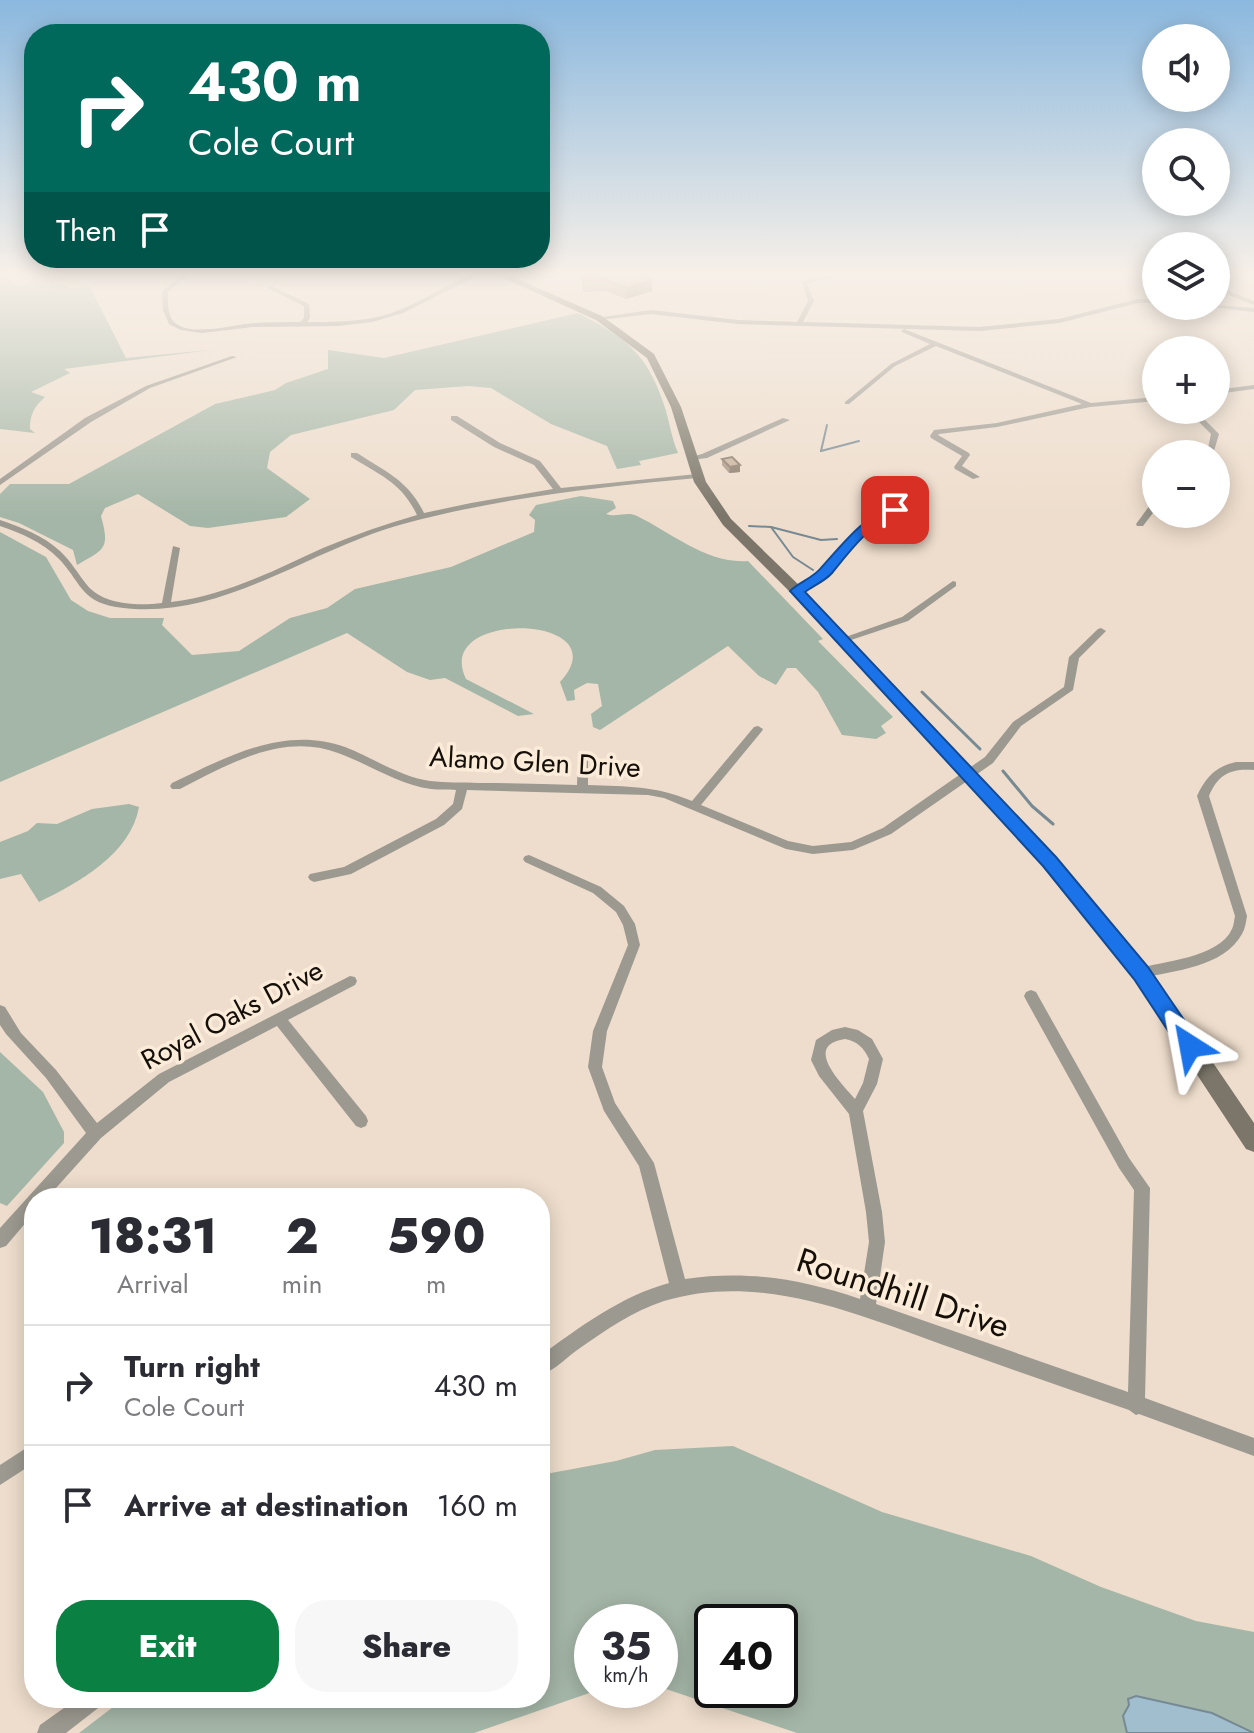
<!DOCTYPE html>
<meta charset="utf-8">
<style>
:root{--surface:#fff;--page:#f7f7f7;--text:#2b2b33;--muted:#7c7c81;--line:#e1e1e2;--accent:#0b8043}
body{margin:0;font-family:Jost,sans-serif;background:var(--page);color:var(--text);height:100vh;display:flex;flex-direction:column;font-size:30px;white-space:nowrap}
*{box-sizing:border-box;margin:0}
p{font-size:26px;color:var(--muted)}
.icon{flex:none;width:44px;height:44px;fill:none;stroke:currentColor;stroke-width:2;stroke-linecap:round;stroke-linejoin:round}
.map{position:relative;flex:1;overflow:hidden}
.details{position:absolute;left:24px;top:1188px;width:526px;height:520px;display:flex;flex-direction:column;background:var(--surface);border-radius:32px;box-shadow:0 4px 20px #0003}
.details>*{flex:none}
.banner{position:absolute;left:24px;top:24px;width:526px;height:244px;border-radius:32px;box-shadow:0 4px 20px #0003;background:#00695c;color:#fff;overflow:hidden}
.buttons{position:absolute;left:1142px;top:24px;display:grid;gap:16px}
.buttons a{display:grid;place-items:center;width:88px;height:88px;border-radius:50%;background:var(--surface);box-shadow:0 4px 20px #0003;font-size:40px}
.speed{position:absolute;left:574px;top:1604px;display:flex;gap:16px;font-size:40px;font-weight:700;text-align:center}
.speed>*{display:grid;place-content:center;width:104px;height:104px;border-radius:50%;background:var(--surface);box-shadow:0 4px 20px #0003;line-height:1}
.speed small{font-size:20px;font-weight:400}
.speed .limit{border:4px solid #111;border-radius:12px;background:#fff;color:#111}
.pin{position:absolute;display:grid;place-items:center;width:68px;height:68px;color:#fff;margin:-34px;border-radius:16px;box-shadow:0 4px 12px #0006}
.me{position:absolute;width:88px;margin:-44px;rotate:326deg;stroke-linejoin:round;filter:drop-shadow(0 0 6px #0008)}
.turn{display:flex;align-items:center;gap:28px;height:168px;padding:0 32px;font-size:36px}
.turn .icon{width:104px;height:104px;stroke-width:2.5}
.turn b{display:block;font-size:56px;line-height:68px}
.then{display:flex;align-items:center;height:76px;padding:0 32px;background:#0003;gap:16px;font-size:30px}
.eta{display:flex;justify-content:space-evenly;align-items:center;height:136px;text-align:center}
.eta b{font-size:48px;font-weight:800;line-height:56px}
.action{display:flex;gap:16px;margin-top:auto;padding:16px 32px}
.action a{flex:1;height:92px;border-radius:32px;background:var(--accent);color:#fff;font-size:32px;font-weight:800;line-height:92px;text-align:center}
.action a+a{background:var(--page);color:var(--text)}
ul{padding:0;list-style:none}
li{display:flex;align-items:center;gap:24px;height:120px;padding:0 32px;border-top:2px solid var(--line)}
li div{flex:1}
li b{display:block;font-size:30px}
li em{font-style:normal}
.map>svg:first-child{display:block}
</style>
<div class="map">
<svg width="1254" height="1733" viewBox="0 0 1254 1733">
<rect width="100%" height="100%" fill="#edc"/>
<!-- green -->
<g fill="#a4b6a7" fill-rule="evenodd">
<path d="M0,274L16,285L54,279L70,288L90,287L126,358L210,350L64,369L70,373L31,392L45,397C34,407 30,414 30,429L35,433L0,429Z"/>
<path d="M578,313C629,339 649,356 666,411C670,425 672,439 678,453L639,461L641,465L617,469L607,446L551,424L491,388L468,386L415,390L394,410L291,435L270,452L267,468L310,499L286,517L208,528L190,526L138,494L105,508L101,516C110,549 105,549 77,565L73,550L19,523L0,517V494L10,484H69L215,404L275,390L286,383L328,369V350L384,358Z"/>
<path d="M581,496L613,501L616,508L606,514C617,518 627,511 637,516C672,533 707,564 748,561L823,639L818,641L893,717L881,726L886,733L876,739L842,735L818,692L796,668H787L776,685L759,676L728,646L600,730L593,727L591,714L602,706L598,684L587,683L574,690L575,700L567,701L560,682C623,614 431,608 466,679L534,714L518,716L445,678L430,680L407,672L347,633L0,782V532L46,557L71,600L88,611L110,618H164L162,625L192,655L239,651L290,618L327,608L355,589L451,567L534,532L535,520L529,515L536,505Z"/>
<path d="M129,804L139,807C131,854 78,883 39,902L21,874L0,879V842L28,831L37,823L57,824L92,809Z"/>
<polygon points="0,1052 43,1092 64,1132 64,1143 7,1206 0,1203"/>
<path d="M733,1446L882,1512L1031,1556L1101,1587L1196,1621L1254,1632V1733H797L660,1687V1622H592V1690H598L474,1733H79L125,1698H540V1475L616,1461L655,1450ZM712,1622H780V1690H712Z"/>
</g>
<!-- water -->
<polygon fill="#a1becf" stroke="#778a94" stroke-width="2" points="1136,1696 1212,1713 1254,1733 1127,1733 1123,1716 1129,1705 1128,1699"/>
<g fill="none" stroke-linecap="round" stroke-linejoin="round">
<!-- stream-far1 -->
<g stroke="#778a94" stroke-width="2">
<polyline points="821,451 859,441"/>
<polyline points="821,451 827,425"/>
<polyline points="749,526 771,527 793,557 813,570"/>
<polyline points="771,527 821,540 837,539"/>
</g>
<!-- stream -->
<g stroke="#778a94" stroke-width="3">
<polyline points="922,692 980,749"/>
<polyline points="1003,771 1032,806 1053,824"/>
</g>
<!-- street -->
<g fill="#9c9990" fill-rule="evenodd">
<path d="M184,274H190L168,292C168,301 167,315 174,322C191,338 234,324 255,323C270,322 285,322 300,322L304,318V306L267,288L269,285L309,304L310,318L307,322C334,322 363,322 389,314C416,305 439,289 465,277L473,274H481L403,313L372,322L338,326L253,327L202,333L181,330L169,324L163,310L162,291Z"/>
<polygon points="833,274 842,274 807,284 814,301 803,322 980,327 1059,319 1138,299 1156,299 1156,303 1138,303 1059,323 980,331 738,324 651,314 599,320 596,318 651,310 738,320 797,322 808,301 802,282"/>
<polygon points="1216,286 1254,301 1254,305 1216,290"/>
<polygon points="1216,305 1254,308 1254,312 1203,306"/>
<polygon points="904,329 1091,403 1156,397 1156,401 1090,407 997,427 939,434 938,435 969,453 970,455 962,466 980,477 973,479 955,469 954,467 962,456 931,438 930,436 934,430 997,423 1082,404 936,346 895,366 849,404 845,404 845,402 891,364 930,344 902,332 901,331"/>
<polygon points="232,356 237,357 150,388 91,422 0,485 0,479 85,418 146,386"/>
<polygon points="1254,385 1254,389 1216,394 1216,390"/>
<polygon points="1187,410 1195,410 1219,434 1214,451 1206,454 1195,454 1208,448 1211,434"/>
<path d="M451,416H457L500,443L540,461L561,488L697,474L701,476L697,478C598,487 499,498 403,524C307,550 219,623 116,607C80,601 80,580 58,558C42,542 21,533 0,526V520C21,527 44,536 60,551C71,561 78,574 87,585C103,605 138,606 162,603L173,546L180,548L171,602C225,596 275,570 323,548C354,535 385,524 417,515C402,483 380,475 351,457V453H357C386,472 408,480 424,513L471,503L553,489L534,465L494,447L451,420Z"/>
<polygon points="783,418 790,420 707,458 691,460 687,458 702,454"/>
<polygon points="1153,501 1156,501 1156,509 1143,526 1137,526 1136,524"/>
<polygon points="919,505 923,507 922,509 887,515 838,559 828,574 800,593 794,593 794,589 822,570 832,555 881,511"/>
<polygon points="953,581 956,582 956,586 908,621 842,643 837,640 902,617"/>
<path d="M1101,628L1106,631L1079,658L1073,690L1021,726L993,763L891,834L853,850L813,854L786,849L664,798L648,795L467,790L462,809L444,825L351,874L314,882L310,880L308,877L310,874L344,867L436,819L453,804L456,790C448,789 439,790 431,789C399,785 369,764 338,753C283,732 229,764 180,789H172L170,786L172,783C227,757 284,725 345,747C373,758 401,777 430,781C446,783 463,782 479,783C511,783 544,784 577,785L578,759L583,755L588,759V785C628,787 653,785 692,801L754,727L758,726L763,729L762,731L701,805L788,841L813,846L851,842L883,828L985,757L1013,722L1064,687L1069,657L1098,629Z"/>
<path d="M1236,762H1254V770C1231,768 1218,774 1209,796L1247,916C1246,922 1245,929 1242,934C1224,967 1174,971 1141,978L1136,977L1134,973L1136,969C1163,961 1219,958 1232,929C1234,925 1234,920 1235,916L1197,796C1206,777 1215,767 1236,762Z"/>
<path d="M529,855L601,887L624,906L635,924L640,945L607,1031L602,1067L615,1103L654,1163L685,1279C747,1270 801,1279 860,1299L869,1242L866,1212L849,1114L819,1076L811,1060L816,1040L832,1030L845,1027L858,1030L872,1039L883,1059L877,1084L863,1111L882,1212L885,1242L876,1304L1128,1392L1134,1190L1119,1168L1026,1000L1024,996L1026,992L1031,990L1036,992L1129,1158L1150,1188L1145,1398L1254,1438V1456L1139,1414L1136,1415L1129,1410C1070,1390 1011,1369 952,1348C861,1316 762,1271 664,1301C633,1311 606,1330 580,1348C567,1357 555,1370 540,1376V1356C580,1327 621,1296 669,1283L639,1166L604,1111L588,1067L593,1031L628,945L623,925L616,912L593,893L525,862L523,859L525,856ZM845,1039C857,1041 864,1048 869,1059L863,1083L855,1099C842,1084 802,1045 845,1039Z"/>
<polygon points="350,976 355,977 357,981 355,985 288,1020 366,1116 368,1121 366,1126 361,1128 356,1126 277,1026 169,1082 101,1138 47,1198 34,1198 34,1213 6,1246 0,1248 0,1228 86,1133 46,1078 6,1034 0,1025 0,1005 5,1007 21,1033 56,1070 97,1123 159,1074"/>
<polygon points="34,1443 34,1463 0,1485 0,1465"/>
<polygon points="78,1698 105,1698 102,1705 66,1733 37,1733 40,1725"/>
</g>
<!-- secondary -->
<polygon fill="#7b7669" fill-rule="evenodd" points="495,274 506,274 602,316 654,354 681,407 706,482 731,519 802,588 1056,857 1148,967 1254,1123 1254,1152 1246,1149 1134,979 1044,867 792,594 723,525 694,482 671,407 647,358 596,320"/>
</g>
<!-- wall -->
<g fill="#ad9b87">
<polygon points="597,274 652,291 626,299 606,291 583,292 582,278"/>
<polygon points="722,459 740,465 740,472 729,473 722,465"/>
</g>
<!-- shaded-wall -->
<g fill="#8d7e6e">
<polygon points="652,280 652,291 626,299 626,288"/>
<polygon points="740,465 740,472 729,473 730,467"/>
</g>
<!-- building -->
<g fill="#c9b49d" stroke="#8d7e6e" stroke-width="2">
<polygon points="597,274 637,274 652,280 626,288 606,280 583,281 582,278"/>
<polygon points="732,457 740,465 730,467 722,459"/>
</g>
<!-- sky -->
<linearGradient id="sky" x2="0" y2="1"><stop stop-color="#8bb8de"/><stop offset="0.53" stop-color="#f7f0e8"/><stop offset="1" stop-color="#f7f0e8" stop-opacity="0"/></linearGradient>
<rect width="1254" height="516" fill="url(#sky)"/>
<!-- route -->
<path fill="#1a73e8" stroke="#114b97" stroke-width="2" d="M895,506L899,508V513C872,521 849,552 832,573C825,581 813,586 805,592L1056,857L1148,967L1197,1039L1200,1046L1197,1052L1190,1055L1182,1052L1134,979L1043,866L790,591C799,582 813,578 821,568C842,545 864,515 895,506Z"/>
<g text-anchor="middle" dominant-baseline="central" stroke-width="7" stroke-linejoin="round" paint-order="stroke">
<!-- street labels -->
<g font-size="28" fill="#150f09" stroke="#fbebd9">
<text transform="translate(535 762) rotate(3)">Alamo Glen Drive</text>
<text transform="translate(232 1015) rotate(-28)">Royal Oaks Drive</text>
</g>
<!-- near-street labels -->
<g font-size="34" fill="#150f09" stroke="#fbebd9">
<text transform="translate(903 1293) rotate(18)">Roundhill Drive</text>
</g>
</g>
</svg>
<div class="buttons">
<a><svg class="icon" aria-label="sound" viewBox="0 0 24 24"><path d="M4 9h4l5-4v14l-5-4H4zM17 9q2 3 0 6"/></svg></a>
<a><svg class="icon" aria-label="search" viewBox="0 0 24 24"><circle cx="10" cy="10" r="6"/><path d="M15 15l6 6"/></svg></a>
<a><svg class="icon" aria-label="layers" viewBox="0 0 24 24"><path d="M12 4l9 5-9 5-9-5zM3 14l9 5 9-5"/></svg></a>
<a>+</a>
<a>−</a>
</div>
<div class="speed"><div>35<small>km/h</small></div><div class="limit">40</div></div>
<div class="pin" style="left:895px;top:510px;background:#d93025"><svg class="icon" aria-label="arrive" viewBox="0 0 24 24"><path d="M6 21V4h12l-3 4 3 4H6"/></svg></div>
<svg class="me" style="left:1190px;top:1046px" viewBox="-20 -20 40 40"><path d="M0-17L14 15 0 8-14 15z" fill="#1a73e8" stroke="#fff" stroke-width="4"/></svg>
<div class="banner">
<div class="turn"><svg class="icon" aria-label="right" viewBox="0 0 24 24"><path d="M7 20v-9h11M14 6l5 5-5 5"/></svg><div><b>430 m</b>Cole Court</div></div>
<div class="then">Then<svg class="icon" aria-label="arrive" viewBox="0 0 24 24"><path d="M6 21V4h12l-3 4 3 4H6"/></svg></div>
</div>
<section class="details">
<div class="eta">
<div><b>18:31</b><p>Arrival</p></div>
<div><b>2</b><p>min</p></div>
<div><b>590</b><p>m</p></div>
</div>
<ul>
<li><svg class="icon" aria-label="right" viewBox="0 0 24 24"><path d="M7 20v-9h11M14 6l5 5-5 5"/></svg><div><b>Turn right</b><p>Cole Court</p></div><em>430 m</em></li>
<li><svg class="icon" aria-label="arrive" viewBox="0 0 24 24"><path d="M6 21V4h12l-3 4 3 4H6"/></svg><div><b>Arrive at destination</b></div><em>160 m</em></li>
</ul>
<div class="action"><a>Exit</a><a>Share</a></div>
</section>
</div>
